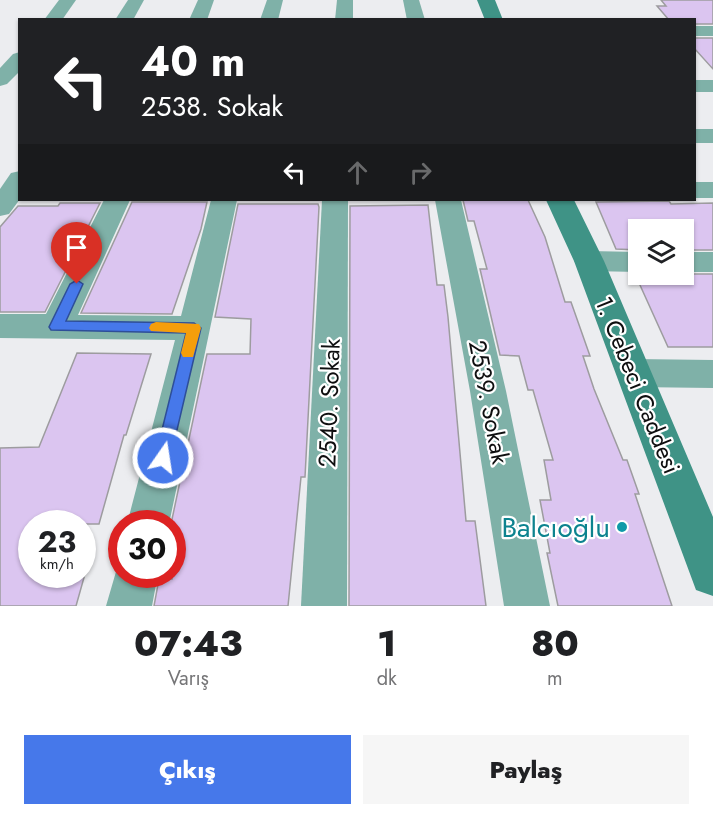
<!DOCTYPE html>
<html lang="tr">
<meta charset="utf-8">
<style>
:root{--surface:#fff;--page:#f6f6f6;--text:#202124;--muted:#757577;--accent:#4678ea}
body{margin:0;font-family:Jost,sans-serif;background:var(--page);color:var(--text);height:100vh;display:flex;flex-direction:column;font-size:22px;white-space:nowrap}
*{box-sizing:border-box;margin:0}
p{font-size:20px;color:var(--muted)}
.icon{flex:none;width:33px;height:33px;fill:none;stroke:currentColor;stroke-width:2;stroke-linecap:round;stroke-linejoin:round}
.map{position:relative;height:606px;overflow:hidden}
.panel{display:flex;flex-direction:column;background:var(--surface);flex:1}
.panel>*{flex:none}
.guide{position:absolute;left:18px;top:18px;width:678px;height:183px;border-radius:0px;box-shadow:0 2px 4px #0004;background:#202124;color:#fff;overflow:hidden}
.tools{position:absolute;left:628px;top:219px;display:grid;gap:12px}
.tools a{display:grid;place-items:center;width:66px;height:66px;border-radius:0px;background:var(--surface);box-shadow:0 2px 4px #0004;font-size:30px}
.speed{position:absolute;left:18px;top:510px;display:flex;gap:12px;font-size:30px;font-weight:700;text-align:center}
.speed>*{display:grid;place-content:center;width:78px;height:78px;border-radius:50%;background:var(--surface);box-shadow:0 2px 4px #0004;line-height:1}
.speed small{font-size:15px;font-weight:400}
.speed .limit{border:9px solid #d22;background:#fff;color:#111}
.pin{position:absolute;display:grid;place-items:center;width:51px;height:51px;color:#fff;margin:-62px -26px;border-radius:50% 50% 50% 0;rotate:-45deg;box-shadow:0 0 6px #0007}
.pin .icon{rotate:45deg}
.me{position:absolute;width:66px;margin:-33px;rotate:13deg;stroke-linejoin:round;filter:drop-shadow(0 0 4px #0008)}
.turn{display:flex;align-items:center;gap:21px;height:126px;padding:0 24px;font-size:27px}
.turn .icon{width:78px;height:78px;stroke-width:2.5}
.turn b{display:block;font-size:42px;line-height:51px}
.lanes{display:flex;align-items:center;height:57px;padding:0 24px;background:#0003;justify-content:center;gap:30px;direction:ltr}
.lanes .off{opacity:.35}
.eta{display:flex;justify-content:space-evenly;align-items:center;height:102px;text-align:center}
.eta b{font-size:36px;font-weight:800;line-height:42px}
.action{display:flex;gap:12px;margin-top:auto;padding:12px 24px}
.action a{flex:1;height:69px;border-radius:0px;background:var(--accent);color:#fff;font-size:24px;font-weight:800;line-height:69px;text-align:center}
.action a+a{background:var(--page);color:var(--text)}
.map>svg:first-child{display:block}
</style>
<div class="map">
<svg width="713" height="606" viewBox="0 0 713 606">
<rect width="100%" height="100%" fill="#ecedf0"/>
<!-- building -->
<g fill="#dbc5f0" stroke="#9d9c9f" stroke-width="1.5">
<polygon points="661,0 713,0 713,24 694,24 694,20 669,20 657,6 666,6"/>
<polygon points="694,38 713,38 713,69 694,48"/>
<polygon points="463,200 528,200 545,237 565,302 571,302 590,356 583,356 594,389 623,460 627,460 639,494 635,494 672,606 558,606 547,553 550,553 540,500 551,500 544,460 553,460 533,390 528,390 519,356 500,355 480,269 487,269 474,221 468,221"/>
<polygon points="669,201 671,204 713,203 713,250 684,250 684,230 639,230 639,250 616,249 596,202"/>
<polygon points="132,202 207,202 201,229 172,314 81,313"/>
<polygon points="60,203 100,203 45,312 0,312 0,227 18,206 58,206"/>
<polygon points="238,204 318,204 319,207 305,477 301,477 288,606 154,606 159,579 172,579 171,524 207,354 250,354 251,319 215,317"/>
<polygon points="428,205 437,285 444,285 448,317 466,521 475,521 486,606 349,606 350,206"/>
<polygon points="635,274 713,274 713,347 668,347"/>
<polygon points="77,353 151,354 126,435 124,435 99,524 32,524 32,574 85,574 76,606 0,606 0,448 39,447"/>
</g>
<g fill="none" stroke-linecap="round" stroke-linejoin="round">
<!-- street -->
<g fill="#7fb1a8" fill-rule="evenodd">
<polygon points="59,0 76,0 62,20 44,20"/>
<polygon points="128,0 144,0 133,20 115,20"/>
<polygon points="198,0 214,0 207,20 189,20"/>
<polygon points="267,0 283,0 278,20 260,20"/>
<polygon points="337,0 353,0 353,20 335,20"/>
<polygon points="403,0 419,0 425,20 407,20"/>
<rect x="694" y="26" width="19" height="10"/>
<polygon points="20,52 20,71 7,84 0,86 0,68 13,54"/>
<rect x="694" y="80" width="19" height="12"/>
<rect x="694" y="129" width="19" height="14"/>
<polygon points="20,171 20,199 9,214 0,216 0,189 11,173"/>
<rect x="694" y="182" width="19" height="16"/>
<polygon points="104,200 130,200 78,315 181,316 211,200 237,200 169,524 127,524 175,340 0,338 0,314 46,314"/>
<polygon points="322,200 348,200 347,606 301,606"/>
<polygon points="435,200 461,200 506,391 550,606 504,606 470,391"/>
<polygon points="589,251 639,252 639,272 589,271 579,268 574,261 579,254"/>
<rect x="684" y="252" width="29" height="20"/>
<polygon points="634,359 713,360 713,388 634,387 622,383 617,373 622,363"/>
<polygon points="120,558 122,574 158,574 152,606 106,606"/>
</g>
<!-- secondary -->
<g fill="#3f9386" fill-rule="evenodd">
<polygon points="477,0 495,0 503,20 485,20"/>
<polygon points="546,200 574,200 604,261 713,517 713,596 696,590 574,261"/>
</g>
</g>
<!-- route -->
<polygon fill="#4678ea" stroke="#2e4e98" stroke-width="1.5" points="77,280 83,284 66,321 194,323 201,328 169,464 163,466 157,464 155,458 186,333 51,330 49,327 70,284"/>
<!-- slow -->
<polygon fill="#f59e0b" points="156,322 199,324 201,328 193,357 183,357 181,353 186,333 151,331 149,328 151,324"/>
<!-- markers -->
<circle fill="#0f9aa8" stroke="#fff" stroke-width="2" cx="622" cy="527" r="6"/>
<g text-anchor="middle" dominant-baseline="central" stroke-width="4.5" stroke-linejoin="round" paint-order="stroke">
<!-- street labels -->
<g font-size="24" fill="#0e0e0f" stroke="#fff">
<text transform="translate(638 385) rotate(68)">1. Cebeci Caddesi</text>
<text transform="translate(489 402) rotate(79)">2539. Sokak</text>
<text transform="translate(329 403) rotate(-88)">2540. Sokak</text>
</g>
<!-- near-culture labels -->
<g font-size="28" fill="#0d838f" stroke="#fff" text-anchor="end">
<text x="610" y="527">Balcıoğlu</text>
</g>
</g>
</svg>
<div class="tools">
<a><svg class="icon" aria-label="layers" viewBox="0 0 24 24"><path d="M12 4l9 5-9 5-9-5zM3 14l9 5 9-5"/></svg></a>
</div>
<div class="speed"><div>23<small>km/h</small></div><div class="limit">30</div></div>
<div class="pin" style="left:77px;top:284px;background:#d93025"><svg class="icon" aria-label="arrive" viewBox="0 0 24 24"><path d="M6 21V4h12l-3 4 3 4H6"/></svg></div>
<svg class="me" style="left:163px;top:458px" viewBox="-20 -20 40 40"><circle r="17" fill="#4678ea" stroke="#fff" stroke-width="3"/><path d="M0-11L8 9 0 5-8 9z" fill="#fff"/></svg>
<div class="guide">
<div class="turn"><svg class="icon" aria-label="left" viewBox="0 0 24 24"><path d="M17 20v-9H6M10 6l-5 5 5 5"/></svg><div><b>40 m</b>2538. Sokak</div></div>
<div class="lanes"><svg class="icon" aria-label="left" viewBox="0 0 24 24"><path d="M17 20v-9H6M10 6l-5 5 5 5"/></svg><svg class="icon off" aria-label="ahead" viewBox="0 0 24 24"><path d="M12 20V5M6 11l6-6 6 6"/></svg><svg class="icon off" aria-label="right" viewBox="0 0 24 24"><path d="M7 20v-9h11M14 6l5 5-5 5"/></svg></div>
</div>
</div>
<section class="panel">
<div class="eta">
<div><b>07:43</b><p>Varış</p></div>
<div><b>1</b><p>dk</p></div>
<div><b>80</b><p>m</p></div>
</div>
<div class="action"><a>Çıkış</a><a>Paylaş</a></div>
</section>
